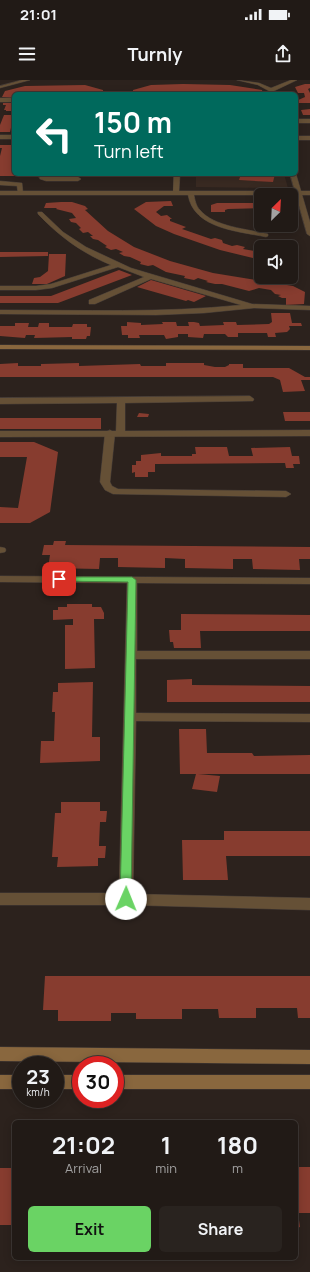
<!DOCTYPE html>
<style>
:root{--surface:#211a16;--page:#29231f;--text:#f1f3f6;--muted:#a2a1a1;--line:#3e3835;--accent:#6ad364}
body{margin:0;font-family:Manrope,sans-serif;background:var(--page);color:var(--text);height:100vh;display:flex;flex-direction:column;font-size:15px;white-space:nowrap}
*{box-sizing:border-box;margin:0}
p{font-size:13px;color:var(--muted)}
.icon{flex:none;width:22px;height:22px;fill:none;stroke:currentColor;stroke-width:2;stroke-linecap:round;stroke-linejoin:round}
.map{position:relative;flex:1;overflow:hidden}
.sheet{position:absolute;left:12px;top:1040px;width:286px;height:140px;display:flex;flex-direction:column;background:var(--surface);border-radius:6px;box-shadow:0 2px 10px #0003,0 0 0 1px var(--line)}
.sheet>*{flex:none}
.top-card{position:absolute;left:12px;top:12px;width:286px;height:84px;border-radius:6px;box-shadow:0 2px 10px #0003,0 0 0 1px var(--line);background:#00695c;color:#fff;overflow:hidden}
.needle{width:26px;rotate:24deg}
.fabs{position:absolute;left:254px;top:108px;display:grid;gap:8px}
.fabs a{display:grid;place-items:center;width:44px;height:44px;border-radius:6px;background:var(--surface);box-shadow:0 2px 10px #0003,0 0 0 1px var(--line);font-size:20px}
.speed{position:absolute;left:12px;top:976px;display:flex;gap:8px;font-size:20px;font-weight:700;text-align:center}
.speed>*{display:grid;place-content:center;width:52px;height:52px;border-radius:50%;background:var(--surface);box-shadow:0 2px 10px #0003,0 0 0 1px var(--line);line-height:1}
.speed small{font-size:10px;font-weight:400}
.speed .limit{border:6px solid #d22;background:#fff;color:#111}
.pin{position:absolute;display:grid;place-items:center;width:34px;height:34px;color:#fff;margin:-17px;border-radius:8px;box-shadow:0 2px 6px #0006}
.me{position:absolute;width:44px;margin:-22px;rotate:1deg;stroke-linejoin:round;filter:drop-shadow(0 0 3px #0008)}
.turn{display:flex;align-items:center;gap:14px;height:84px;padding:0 16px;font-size:18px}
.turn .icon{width:52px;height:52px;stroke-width:2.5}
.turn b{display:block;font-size:28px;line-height:34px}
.eta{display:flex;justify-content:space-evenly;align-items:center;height:68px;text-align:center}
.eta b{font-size:24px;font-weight:700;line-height:28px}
.button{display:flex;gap:8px;margin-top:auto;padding:8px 16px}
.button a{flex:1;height:46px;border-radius:6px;background:var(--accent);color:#111;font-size:16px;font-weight:700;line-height:46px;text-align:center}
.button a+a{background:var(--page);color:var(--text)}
.status{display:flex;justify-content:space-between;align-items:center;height:28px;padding:0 20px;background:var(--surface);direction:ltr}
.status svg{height:11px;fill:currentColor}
header{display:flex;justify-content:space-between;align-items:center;height:52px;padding:0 16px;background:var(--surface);font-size:18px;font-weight:700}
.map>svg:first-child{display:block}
</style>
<div class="status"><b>21:01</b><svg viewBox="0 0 49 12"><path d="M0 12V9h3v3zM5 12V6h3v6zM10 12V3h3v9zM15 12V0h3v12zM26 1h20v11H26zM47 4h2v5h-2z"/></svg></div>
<header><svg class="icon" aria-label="menu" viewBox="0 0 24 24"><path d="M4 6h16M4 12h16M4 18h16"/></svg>Turnly<svg class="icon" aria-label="share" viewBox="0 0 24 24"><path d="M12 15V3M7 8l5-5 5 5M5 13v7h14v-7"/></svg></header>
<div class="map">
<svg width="310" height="1192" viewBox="0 0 310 1192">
<rect width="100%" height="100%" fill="#2c221d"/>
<!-- built -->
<polygon fill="#392a22" points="196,94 284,94 288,108 196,107"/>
<!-- building -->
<g fill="#873c2f">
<polygon points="183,4 230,5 262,10 263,14 133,14 133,10 151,5"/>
<polygon points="305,4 310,4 310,8 308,9 310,13 298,13 295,7"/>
<polygon points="85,5 103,10 103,14 44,13 14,14 14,18 2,17 5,11 25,6"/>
<polygon points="304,13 310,13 310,23 296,23 296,21 305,17"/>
<polygon points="3,23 14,23 14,31 6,31 6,30 4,30 6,25 3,25"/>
<polygon points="310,29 310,35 303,35 301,30"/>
<polygon points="4,35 14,35 10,52 0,52 0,45"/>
<polygon points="0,65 14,65 14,84 12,90 14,90 14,94 22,94 21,96 0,96 0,76 2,68 0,68"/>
<polygon points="241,94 275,94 273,102 239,100"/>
<polygon points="171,121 173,126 164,126 156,132 161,136 167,135 172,139 170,139 170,141 186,147 182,149 185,150 211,159 215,158 222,160 223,163 232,166 237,165 245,167 243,169 261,172 261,180 220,170 174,154 156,146 134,129 146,122"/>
<polygon points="61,122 72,122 85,126 88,129 85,130 108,151 134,167 170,181 213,193 293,206 305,212 304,224 286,225 286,218 282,218 278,216 281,215 275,214 271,210 259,208 249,211 222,204 215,204 206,202 208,201 198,198 194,200 184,198 185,196 166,192 153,185 148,186 140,184 141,182 130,177 124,176 119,173 123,172 116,169 111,170 105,167 107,166 98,160 93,159 90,156 93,156 88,152 83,153 79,149 81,148 76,143 71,142 69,139 76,138 72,133 56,129 57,128 44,128 46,123"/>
<polygon points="217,123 261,123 261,128 228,129 225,130 225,132 211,132 211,125"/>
<polygon points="264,145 286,145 283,147 267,148 265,148"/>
<polygon points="0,172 48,172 48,176 0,177"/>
<polygon points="49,174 66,174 65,196 47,204 32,204 34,198 40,197 48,191"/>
<polygon points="119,190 132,195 58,223 0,223 0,216 51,216"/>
<polygon points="151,200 206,216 194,222 188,220 186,221 137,207"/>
<polygon points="271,233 290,233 292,243 301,243 302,246 289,246 290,249 287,252 275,253 276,257 268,257 267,253 238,253 238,257 228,257 225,254 204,254 203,258 188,257 188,254 178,254 178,257 166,259 164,255 139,255 140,258 128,258 128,255 122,255 121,246 127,246 127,242 141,243 141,245 163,244 162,242 176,242 177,246 189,246 188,242 194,242 199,243 200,246 224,245 223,242 236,242 237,245 269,244 272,242"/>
<polygon points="15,243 29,243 28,247 38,247 39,243 49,243 49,247 72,247 73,244 87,244 87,247 91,247 90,256 87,256 86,259 72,259 72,257 34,258 35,255 26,255 25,258 0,256 0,246 15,246"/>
<polygon points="18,283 18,286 41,286 41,284 79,283 79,286 140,284 141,286 166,286 166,283 204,283 204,285 215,287 225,287 229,285 229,284 243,284 243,288 289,288 305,297 310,297 310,300 301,300 305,311 283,312 280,300 273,297 0,297 0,284"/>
<polygon points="283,332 310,332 310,341 285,341"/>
<polygon points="139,333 149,334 148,337 137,337"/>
<rect x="0" y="338" width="101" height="11"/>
<polygon points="0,362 34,362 58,372 50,432 30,443 0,443 0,427 18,428 27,377 0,377"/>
<polygon points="195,367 227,367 229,376 253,376 251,368 290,367 292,376 299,376 300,384 293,384 294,388 286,388 285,383 155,384 155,392 148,392 148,397 135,397 135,392 132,393 132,385 136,385 136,381 141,381 141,375 161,373 161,376 192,376 192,374 196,374"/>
<polygon points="54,461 66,461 65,465 310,467 310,479 299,479 300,490 253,489 252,479 233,479 233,489 185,488 185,479 165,478 165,488 118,487 118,478 100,478 99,489 48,488 50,475 42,475 44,465 53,465"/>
<polygon points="67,524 92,524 92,527 101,527 104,533 104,539 94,539 95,588 65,589 65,545 73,545 73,539 53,540 53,530 58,530 58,527 67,527"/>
<polygon points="181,534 310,535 310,551 200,551 201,568 174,568 173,562 170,562 169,550 181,550"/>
<polygon points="192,599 192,605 310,606 310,622 167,622 167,600"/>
<polygon points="93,602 92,657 100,657 100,681 40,683 41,661 54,661 55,632 52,632 53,612 58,612 58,603"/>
<polygon points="179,649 206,649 207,673 252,673 254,676 310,675 310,694 198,694 220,696 217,712 192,709 196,694 180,694"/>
<polygon points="61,722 100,722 100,731 107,731 106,742 100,742 99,766 106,766 105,778 98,778 98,786 57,787 58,777 52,777 55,733 61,733"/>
<polygon points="224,751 310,751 310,776 226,776 228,800 183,800 182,760 224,760"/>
<polygon points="45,896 310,896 310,938 298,938 297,928 256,928 256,938 219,938 218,929 182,929 182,939 136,939 136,933 111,933 111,941 58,941 58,930 43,930"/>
<polygon points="296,1087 310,1087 310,1133 298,1133 300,1147 296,1148"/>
<polygon points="0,1088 14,1088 14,1131 12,1131 11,1145 0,1145"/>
</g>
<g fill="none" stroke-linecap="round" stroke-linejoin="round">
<defs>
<g id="service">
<polygon points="38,94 44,94 46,97 78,97 81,99 78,101 46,101 40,99"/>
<polygon points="0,101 22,103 23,113 18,114 17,106 0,105"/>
<polygon points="110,350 115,353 110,402 112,406 118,409 286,411 291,414 286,417 113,414 105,410 100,402 105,353"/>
</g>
<g id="minor">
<polygon points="22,0 30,0 0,8 0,6"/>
<rect x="0" y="18" width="14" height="4"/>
<rect x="296" y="39" width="14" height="4"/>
<rect x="0" y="55" width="14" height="4"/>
<rect x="296" y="56" width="14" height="4"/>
<path d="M174,94H180L179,111H310V115H194C195,120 196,126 200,130C214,147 248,149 268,154V156L266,157C238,151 194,149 188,115H0V111H173Z"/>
<path d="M38,132H42L63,152L86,167L131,188L252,224L310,226V230L254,228L204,233L156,235L0,234V230H3C83,230 162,233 241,225L151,199L95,224H89V220L144,197L118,187L52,208L36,210H0V206H36L51,204L111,185C82,173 60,157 38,134Z"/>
<polygon points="250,316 254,319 253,321 125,323 125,351 310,350 310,356 0,357 0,351 116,351 117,323 0,324 0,318"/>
<polygon points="0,467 5,468 6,470 5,472 0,473"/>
<polygon points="0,496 310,498 310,504 137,503 137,571 310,571 310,579 136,579 136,633 310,634 310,642 136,641 133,814 310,818 310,830 126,825 0,825 0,813 119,813 127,503 0,502"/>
</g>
<g id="tertiary">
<polygon points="237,0 259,3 271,8 291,0 297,0 274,11 274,14 270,14 269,11 258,5"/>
<polygon points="290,94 296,94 310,142 310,156 307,154"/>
</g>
<g id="secondary">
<polygon points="0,265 310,266 310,270 0,269"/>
<polygon points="0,967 310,970 310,984 0,981"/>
<rect x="0" y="995" width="21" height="14"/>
<rect x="55" y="995" width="26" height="14"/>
<rect x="115" y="995" width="195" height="14"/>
</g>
</defs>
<!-- service casing -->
<use href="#service" stroke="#463d38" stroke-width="1"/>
<!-- minor casing -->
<use href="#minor" stroke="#463d38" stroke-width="1"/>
<!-- tertiary casing -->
<use href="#tertiary" stroke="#463d38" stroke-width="1"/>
<!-- secondary casing -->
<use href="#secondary" stroke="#463d38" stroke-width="1"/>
<!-- service -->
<use href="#service" fill="#655036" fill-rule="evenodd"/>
<!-- minor -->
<use href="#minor" fill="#655036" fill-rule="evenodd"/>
<!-- tertiary -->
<use href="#tertiary" fill="#655036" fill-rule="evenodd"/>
<!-- secondary -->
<use href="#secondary" fill="#89673e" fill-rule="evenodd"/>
</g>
<!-- route -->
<polygon fill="#6ad364" stroke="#458941" points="59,497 132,497 136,500 131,819 130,822 126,824 122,822 120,819 128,502 56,501 55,499"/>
</svg>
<div class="fabs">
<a><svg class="needle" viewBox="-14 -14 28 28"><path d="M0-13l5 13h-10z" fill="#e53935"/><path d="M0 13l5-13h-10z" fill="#a2a1a1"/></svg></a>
<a><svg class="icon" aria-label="sound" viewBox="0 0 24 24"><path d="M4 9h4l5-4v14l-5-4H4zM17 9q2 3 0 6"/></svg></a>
</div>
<div class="speed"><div>23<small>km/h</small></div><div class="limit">30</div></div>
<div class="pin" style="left:59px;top:499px;background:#d93025"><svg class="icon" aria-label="arrive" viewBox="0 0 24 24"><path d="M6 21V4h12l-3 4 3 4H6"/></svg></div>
<svg class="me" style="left:126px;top:819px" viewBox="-20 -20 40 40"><circle r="19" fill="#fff"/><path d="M0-13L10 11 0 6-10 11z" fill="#6ad364"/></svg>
<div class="top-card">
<div class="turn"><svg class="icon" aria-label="left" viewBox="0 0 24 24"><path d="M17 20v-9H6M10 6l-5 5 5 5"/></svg><div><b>150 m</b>Turn left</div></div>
</div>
<section class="sheet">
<div class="eta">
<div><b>21:02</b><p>Arrival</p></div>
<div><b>1</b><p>min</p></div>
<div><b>180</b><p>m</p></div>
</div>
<div class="button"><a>Exit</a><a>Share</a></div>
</section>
</div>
